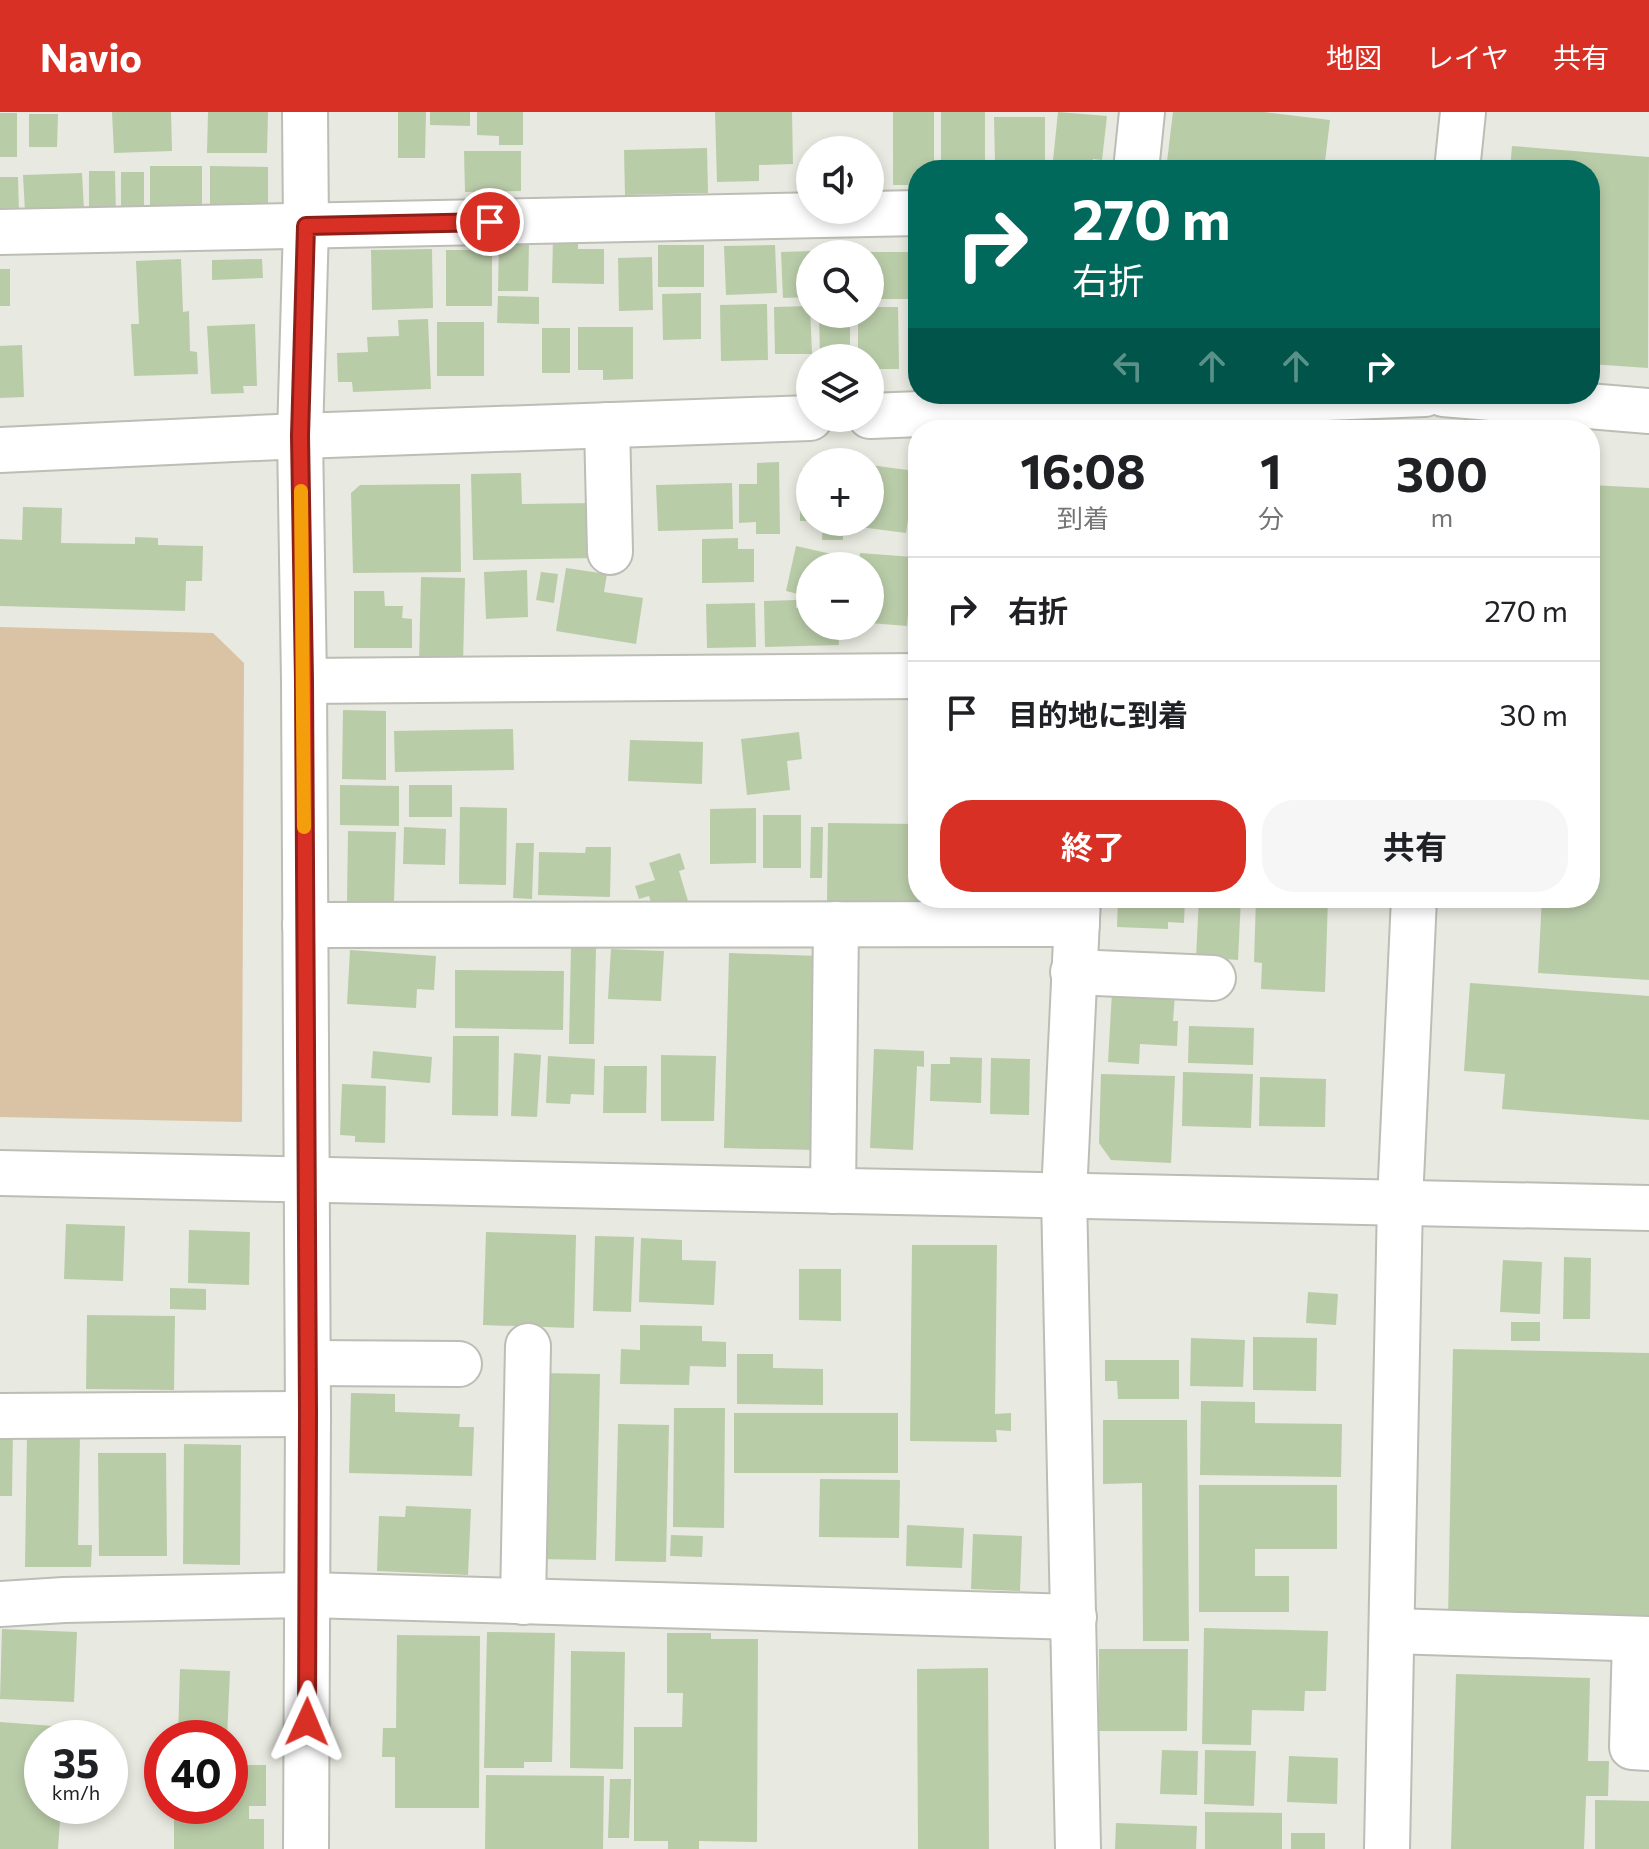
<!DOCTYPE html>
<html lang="ja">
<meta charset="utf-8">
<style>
:root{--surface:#fff;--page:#f6f6f6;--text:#202124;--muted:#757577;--line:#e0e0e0;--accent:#d93025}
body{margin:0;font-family:Commissioner,"Noto Sans JP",sans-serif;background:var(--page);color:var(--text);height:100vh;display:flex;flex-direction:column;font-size:30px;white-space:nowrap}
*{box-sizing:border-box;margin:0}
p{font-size:26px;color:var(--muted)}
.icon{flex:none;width:44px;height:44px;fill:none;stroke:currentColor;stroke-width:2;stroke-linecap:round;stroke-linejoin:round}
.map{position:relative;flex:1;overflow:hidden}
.drawer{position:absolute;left:908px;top:308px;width:692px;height:488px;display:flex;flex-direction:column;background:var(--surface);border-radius:32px;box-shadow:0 4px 12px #0003}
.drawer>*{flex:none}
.top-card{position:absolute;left:908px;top:48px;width:692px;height:244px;border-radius:32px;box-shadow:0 4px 12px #0003;background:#00695c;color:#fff;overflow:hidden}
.controls{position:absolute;left:796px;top:24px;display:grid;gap:16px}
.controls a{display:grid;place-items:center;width:88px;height:88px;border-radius:50%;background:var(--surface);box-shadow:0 4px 12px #0003;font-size:40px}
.speed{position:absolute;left:24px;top:1608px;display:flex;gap:16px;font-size:40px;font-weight:700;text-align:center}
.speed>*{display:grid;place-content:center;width:104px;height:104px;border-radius:50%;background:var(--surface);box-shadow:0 4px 12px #0003;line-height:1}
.speed small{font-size:20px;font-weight:400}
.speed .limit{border:12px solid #d22;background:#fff;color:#111}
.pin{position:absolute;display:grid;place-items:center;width:68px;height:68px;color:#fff;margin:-34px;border:4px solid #fff;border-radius:50%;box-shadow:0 2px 8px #0007}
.me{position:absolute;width:88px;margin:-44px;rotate:1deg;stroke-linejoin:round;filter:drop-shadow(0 0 6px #0008)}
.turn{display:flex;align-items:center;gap:28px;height:168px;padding:0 32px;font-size:36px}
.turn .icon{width:104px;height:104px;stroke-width:2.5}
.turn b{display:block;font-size:56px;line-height:68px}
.lanes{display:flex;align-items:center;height:76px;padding:0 32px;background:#0003;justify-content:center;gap:40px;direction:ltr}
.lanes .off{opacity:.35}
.eta{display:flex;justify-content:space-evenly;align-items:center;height:136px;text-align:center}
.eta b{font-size:48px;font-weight:700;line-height:56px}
.action{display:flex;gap:16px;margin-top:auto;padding:16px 32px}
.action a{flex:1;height:92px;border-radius:32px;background:var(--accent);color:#fff;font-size:32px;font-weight:700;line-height:92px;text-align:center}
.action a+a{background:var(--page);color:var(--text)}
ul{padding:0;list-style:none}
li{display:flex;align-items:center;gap:24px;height:104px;padding:0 32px;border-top:2px solid var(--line)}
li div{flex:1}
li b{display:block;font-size:30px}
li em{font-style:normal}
header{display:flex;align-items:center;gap:48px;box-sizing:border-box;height:112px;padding:0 40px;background:var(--accent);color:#fff}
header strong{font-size:38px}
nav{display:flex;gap:44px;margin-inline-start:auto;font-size:28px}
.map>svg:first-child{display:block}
</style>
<header>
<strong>Navio</strong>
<nav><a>地図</a><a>レイヤ</a><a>共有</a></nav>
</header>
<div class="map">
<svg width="1649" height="1737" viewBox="0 0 1649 1737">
<rect width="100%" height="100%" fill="#e8e9e0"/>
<!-- garden -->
<polygon fill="#d9c3a4" points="0,515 213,521 244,551 242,1010 0,1005"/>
<!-- building -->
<g fill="#b9cca8">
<polygon points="112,0 171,0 172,39 114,41"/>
<polygon points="208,0 268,0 267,41 207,41"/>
<polygon points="398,0 426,0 425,46 398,46"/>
<polygon points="430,0 470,0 470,14 430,13"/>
<polygon points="477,0 523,0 523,33 499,33 499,24 477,23"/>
<polygon points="715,0 792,0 793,52 759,53 759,69 717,70"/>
<polygon points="893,0 934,0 934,58 918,58 918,73 893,73"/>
<polygon points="941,0 985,0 985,49 941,50"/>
<polygon points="1058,0 1107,4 1102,48 1093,47 1091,58 1052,58"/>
<polygon points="1173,0 1264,0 1330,8 1324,58 1166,58"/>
<rect x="0" y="1" width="17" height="44"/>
<polygon points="29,2 58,2 57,35 29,35"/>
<polygon points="994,5 1045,5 1045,50 995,51"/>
<polygon points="1512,34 1649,45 1648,256 1590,252 1590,58 1510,58"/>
<polygon points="707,36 708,81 625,83 624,38"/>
<polygon points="464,39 521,39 521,79 465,80"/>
<rect x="150" y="54" width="52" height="42"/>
<polygon points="210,54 268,55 268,95 210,95"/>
<polygon points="89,59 115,59 116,103 89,103"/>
<rect x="121" y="60" width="23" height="40"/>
<polygon points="82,61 84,98 25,100 23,63"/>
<polygon points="0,65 18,65 19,100 0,101"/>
<polygon points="553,127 578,127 578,137 604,137 604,172 552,171"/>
<polygon points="499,131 529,131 528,179 498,179"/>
<rect x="658" y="133" width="46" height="42"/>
<polygon points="775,133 777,181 726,183 724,134"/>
<polygon points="432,137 433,196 372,198 371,138"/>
<rect x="446" y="138" width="46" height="56"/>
<polygon points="812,139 813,142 810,142 810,185 783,186 781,140"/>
<rect x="870" y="140" width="48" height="47"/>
<polygon points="652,145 653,198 619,199 618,146"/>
<polygon points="181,147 183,200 189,199 190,239 197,240 198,262 134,264 131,212 139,212 136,149"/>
<polygon points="262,147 263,166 212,168 212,148"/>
<rect x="0" y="157" width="10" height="37"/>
<polygon points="701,181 701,227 663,228 662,182"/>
<polygon points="498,184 539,185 539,212 497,211"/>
<polygon points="767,192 768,248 721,249 720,193"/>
<polygon points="810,194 812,242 775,242 774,195"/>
<polygon points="870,195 898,195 899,257 870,257 870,246 858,246 858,202 870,202"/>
<polygon points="918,197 918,252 910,252 909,198"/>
<polygon points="819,202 850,202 850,246 820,246"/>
<polygon points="428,207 431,277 353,280 352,270 338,270 337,241 368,240 367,225 399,224 398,208"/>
<rect x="437" y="210" width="47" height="54"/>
<polygon points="255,212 257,274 243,274 244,281 211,282 207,214"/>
<polygon points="578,215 633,215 633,267 603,268 603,258 578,258"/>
<rect x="542" y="216" width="28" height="45"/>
<polygon points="22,233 24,285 0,286 0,234"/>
<polygon points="779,350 780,422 756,422 756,410 739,411 739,372 757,372 757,351"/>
<polygon points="870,353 915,359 906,421 860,415 861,410 870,410"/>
<polygon points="801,358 810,358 810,409 800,409"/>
<polygon points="521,361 522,392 593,391 594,446 473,448 471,362"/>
<polygon points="732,371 733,417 658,419 656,373"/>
<polygon points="460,372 461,460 353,461 351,381 360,373"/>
<polygon points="1590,373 1649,376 1649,868 1538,861 1542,786 1590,786"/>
<polygon points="23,395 62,396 61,431 135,432 135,425 158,426 158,433 203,434 202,469 186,469 185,499 0,494 0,427 22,428"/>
<polygon points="823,410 843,410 843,428 822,428"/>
<polygon points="738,426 738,437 754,437 754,470 702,471 702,427"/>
<polygon points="796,434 849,446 847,454 810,454 810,485 786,479"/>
<polygon points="860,441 913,445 907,514 870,511 870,454 859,454"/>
<polygon points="566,456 607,462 604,480 643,486 636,532 556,519"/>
<polygon points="527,458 528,505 486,507 484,460"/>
<polygon points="541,460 558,462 554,491 536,488"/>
<polygon points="421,465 465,466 463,553 419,551"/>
<polygon points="354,479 384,479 385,494 403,494 402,506 412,507 412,536 354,536"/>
<polygon points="796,488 796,496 810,495 810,514 838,514 839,533 765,535 764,489"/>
<polygon points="755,491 756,535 707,536 706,492"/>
<polygon points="343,598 386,599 386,668 342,667"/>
<polygon points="513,617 514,658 395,660 394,619"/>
<polygon points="799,620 802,647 787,649 790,678 747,683 741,627"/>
<polygon points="630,628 703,630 702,672 628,669"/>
<polygon points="340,673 399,674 399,714 340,713"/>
<rect x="409" y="673" width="43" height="32"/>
<polygon points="460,695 507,696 506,773 459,772"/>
<polygon points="756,696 756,751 710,752 710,697"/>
<rect x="763" y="703" width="38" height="53"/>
<polygon points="828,711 918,712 918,786 1018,786 1018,791 827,789"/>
<polygon points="404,715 446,717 445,753 403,752"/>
<polygon points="811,715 823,715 822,766 810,766"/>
<polygon points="348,719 396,720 394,790 347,789"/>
<polygon points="516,731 534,731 532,787 513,786"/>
<polygon points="586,735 611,735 610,785 538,783 539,740 585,741"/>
<polygon points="680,741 685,757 679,759 688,789 654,800 649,784 639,787 635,774 655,768 649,751"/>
<polygon points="1118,786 1185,786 1184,811 1168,810 1168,817 1117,815"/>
<polygon points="1199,786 1241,786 1238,848 1196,845"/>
<polygon points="1256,786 1328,786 1325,880 1261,877 1262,851 1254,850"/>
<polygon points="571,835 596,836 594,932 569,932"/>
<polygon points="611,837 664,839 661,889 608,887"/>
<polygon points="350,838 436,844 434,878 417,877 416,896 347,892"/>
<polygon points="729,841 819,844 814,1038 724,1036"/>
<polygon points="455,858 564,859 563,918 455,916"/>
<polygon points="1470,871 1649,884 1649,1008 1502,997 1505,962 1464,959"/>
<polygon points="1112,880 1175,883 1173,909 1178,909 1177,934 1140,932 1139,952 1108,950"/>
<polygon points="1189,914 1254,916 1253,953 1188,951"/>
<polygon points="453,924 499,924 498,1004 452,1003"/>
<polygon points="874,937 924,939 924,955 917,954 913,1038 870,1036"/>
<polygon points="373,939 432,945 430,971 371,966"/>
<polygon points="514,941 541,943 537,1005 511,1004"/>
<polygon points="661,943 716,944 714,1009 661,1009"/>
<polygon points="548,944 595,947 594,983 571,982 570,992 546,991"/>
<polygon points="950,945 982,946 981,991 930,989 931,952 950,952"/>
<polygon points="991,946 1030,947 1029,1003 990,1002"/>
<polygon points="604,954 647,954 646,1001 603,1001"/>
<polygon points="1183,960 1253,962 1251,1016 1182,1014"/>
<polygon points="1101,962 1175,964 1171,1051 1111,1048 1099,1031"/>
<polygon points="1260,965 1326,967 1325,1015 1259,1014"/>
<polygon points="342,972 386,974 385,1031 355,1030 355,1024 340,1023"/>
<polygon points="66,1112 125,1114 123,1169 64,1167"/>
<polygon points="189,1118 250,1120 249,1173 188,1171"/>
<polygon points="486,1120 576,1123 574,1216 483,1213"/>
<polygon points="595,1124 634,1125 631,1200 593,1199"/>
<polygon points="641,1126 682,1128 682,1148 716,1149 714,1193 639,1190"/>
<polygon points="912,1133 997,1133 995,1302 1011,1301 1011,1319 996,1318 997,1330 910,1329"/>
<polygon points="1564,1145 1591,1146 1590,1207 1563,1207"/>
<polygon points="1503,1148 1542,1150 1540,1202 1500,1200"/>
<polygon points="799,1157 841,1157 841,1209 799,1208"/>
<polygon points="170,1176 206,1177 206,1198 170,1197"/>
<polygon points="1308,1180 1338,1182 1336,1213 1306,1211"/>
<polygon points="87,1203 175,1204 174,1278 86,1277"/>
<rect x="1511" y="1210" width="29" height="19"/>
<polygon points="640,1213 702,1214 702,1229 726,1230 726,1255 690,1254 689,1273 620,1272 621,1237 640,1238"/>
<polygon points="1253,1225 1317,1226 1316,1279 1253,1278"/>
<polygon points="1191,1226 1245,1228 1243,1275 1190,1274"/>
<polygon points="1453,1237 1649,1241 1649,1512 1448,1508"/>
<polygon points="737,1242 773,1242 773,1256 823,1257 823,1293 737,1292"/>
<polygon points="1105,1248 1179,1248 1179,1287 1118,1287 1117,1269 1105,1269"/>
<polygon points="539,1261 600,1262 596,1448 536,1447"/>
<polygon points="351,1281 395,1282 395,1300 460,1302 459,1315 474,1315 472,1364 349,1361"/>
<polygon points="1201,1289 1255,1290 1255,1311 1342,1312 1341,1365 1200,1363"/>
<polygon points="674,1296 725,1296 724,1416 673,1415"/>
<rect x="734" y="1301" width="164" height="60"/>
<polygon points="1103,1308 1187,1308 1189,1529 1143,1529 1142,1371 1103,1372"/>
<polygon points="618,1312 669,1313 666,1450 615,1449"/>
<polygon points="0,1319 13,1319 12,1384 0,1384"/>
<polygon points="27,1322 80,1323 78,1433 92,1433 91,1455 25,1455"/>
<polygon points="184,1332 241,1333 240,1453 183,1452"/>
<polygon points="98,1341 166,1341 167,1444 99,1444"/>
<polygon points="820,1367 900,1368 899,1426 819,1425"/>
<polygon points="1199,1373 1337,1373 1337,1437 1255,1437 1255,1464 1289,1464 1289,1500 1199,1500"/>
<polygon points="406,1394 471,1397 468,1463 377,1459 379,1404 405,1405"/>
<polygon points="907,1413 964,1416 962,1456 906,1454"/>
<polygon points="973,1422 1022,1424 1020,1479 971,1477"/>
<polygon points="671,1423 703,1424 702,1445 670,1444"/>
<polygon points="1204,1516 1328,1519 1326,1579 1305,1579 1304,1599 1252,1598 1251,1633 1202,1632"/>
<polygon points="2,1517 77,1520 74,1590 0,1587"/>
<polygon points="487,1520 555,1521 552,1650 524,1650 524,1656 484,1656"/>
<polygon points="667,1521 711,1521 711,1527 758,1527 757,1730 699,1729 699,1737 668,1737 668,1729 634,1729 634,1615 682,1615 683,1581 667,1581"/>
<polygon points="397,1523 480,1524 479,1696 395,1696 395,1645 382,1645 383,1616 396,1616"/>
<polygon points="1099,1537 1188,1537 1187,1619 1099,1619"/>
<polygon points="571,1539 625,1540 623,1657 570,1656"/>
<polygon points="988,1556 989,1737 918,1737 917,1557"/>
<polygon points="180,1557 230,1559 227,1626 178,1626"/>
<polygon points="1456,1562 1590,1566 1588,1649 1609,1649 1608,1684 1586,1684 1584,1737 1451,1737"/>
<polygon points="0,1610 67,1615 66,1626 42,1626 42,1694 61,1694 58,1737 0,1737"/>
<polygon points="1162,1638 1198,1639 1197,1683 1160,1682"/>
<polygon points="1205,1638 1256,1639 1254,1694 1204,1692"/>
<polygon points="1289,1644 1338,1646 1337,1692 1287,1690"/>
<polygon points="230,1653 266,1653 266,1694 249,1694 249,1707 264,1707 264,1737 174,1737 174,1694 230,1694"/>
<polygon points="486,1663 604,1664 603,1737 485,1737"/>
<polygon points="610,1667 631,1667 629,1726 608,1726"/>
<polygon points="1595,1688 1649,1689 1649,1737 1595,1737"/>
<polygon points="1205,1700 1282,1701 1282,1737 1205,1737"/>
<polygon points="1116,1711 1197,1714 1196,1737 1115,1737"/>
<rect x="1291" y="1721" width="34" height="16"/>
</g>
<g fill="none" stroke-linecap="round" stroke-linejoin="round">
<defs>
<g id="minor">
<polyline points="305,0 306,114 300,324 304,569 308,1302 306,1737"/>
<polyline points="1136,58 1142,0"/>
<polyline points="1457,58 1463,0"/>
<polyline points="0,120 918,101"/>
<polyline points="1443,282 1649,299"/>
<polyline points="870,304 1425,282"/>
<polyline points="607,313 610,440"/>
<polyline points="0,338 300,324 810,306"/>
<polyline points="304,569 918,564"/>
<polyline points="1078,786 1064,1083 1078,1737"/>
<polyline points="305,813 1077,812"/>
<polyline points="1073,860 1213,866"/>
<polyline points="0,1061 1649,1096"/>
<polyline points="833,1079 836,812"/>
<polyline points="308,1251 459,1252"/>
<polyline points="0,1304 308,1302"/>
<polyline points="523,1490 528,1234"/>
<polyline points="0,1492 64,1488 308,1483 1074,1505"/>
<polyline points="1392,1519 1649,1527"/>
<polyline points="1635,1527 1632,1635 1649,1636"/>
<polyline points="1387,1737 1400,1089 1414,786"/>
</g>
</defs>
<!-- minor casing -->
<use href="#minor" stroke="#bcbdb4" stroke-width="48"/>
<!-- minor -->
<use href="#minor" stroke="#fff" stroke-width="44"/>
</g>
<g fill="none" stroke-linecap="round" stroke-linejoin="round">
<defs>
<polyline id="route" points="307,1610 308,1302 304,569 300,324 306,114 490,110"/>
</defs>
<!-- route casing -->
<use href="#route" stroke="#8d1f18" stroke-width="20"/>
<!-- route -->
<use href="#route" stroke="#d93025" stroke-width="14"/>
<!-- slow -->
<polyline stroke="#f59e0b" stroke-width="14" points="301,379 304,715"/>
</g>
</svg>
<div class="controls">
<a><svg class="icon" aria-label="sound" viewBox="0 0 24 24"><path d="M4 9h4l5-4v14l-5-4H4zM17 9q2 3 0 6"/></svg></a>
<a><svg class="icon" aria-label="search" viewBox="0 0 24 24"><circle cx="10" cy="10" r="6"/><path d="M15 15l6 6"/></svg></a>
<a><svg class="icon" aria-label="layers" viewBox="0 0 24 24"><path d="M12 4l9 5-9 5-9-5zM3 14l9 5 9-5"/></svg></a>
<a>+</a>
<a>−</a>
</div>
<div class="speed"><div>35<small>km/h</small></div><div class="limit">40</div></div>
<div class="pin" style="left:490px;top:110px;background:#d93025"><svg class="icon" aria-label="arrive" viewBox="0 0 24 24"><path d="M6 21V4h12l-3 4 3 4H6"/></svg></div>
<svg class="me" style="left:307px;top:1610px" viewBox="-20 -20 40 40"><path d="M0-17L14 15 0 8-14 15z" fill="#d93025" stroke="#fff" stroke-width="4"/></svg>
<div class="top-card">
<div class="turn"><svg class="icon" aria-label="right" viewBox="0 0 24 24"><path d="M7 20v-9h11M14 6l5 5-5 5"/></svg><div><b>270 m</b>右折</div></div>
<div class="lanes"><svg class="icon off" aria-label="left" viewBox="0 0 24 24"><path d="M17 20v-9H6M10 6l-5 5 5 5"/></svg><svg class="icon off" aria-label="ahead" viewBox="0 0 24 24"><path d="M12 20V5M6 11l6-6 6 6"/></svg><svg class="icon off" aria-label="ahead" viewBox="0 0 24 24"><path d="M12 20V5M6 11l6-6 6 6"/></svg><svg class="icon" aria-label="right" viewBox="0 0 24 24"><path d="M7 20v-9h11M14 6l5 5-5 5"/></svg></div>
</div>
<section class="drawer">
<div class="eta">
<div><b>16:08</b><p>到着</p></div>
<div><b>1</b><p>分</p></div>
<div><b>300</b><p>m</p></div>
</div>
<ul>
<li><svg class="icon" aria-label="right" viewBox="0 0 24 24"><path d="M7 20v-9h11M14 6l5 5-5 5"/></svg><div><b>右折</b></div><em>270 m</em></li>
<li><svg class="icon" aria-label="arrive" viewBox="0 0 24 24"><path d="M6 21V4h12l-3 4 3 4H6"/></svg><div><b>目的地に到着</b></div><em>30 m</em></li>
</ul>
<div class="action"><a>終了</a><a>共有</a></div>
</section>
</div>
